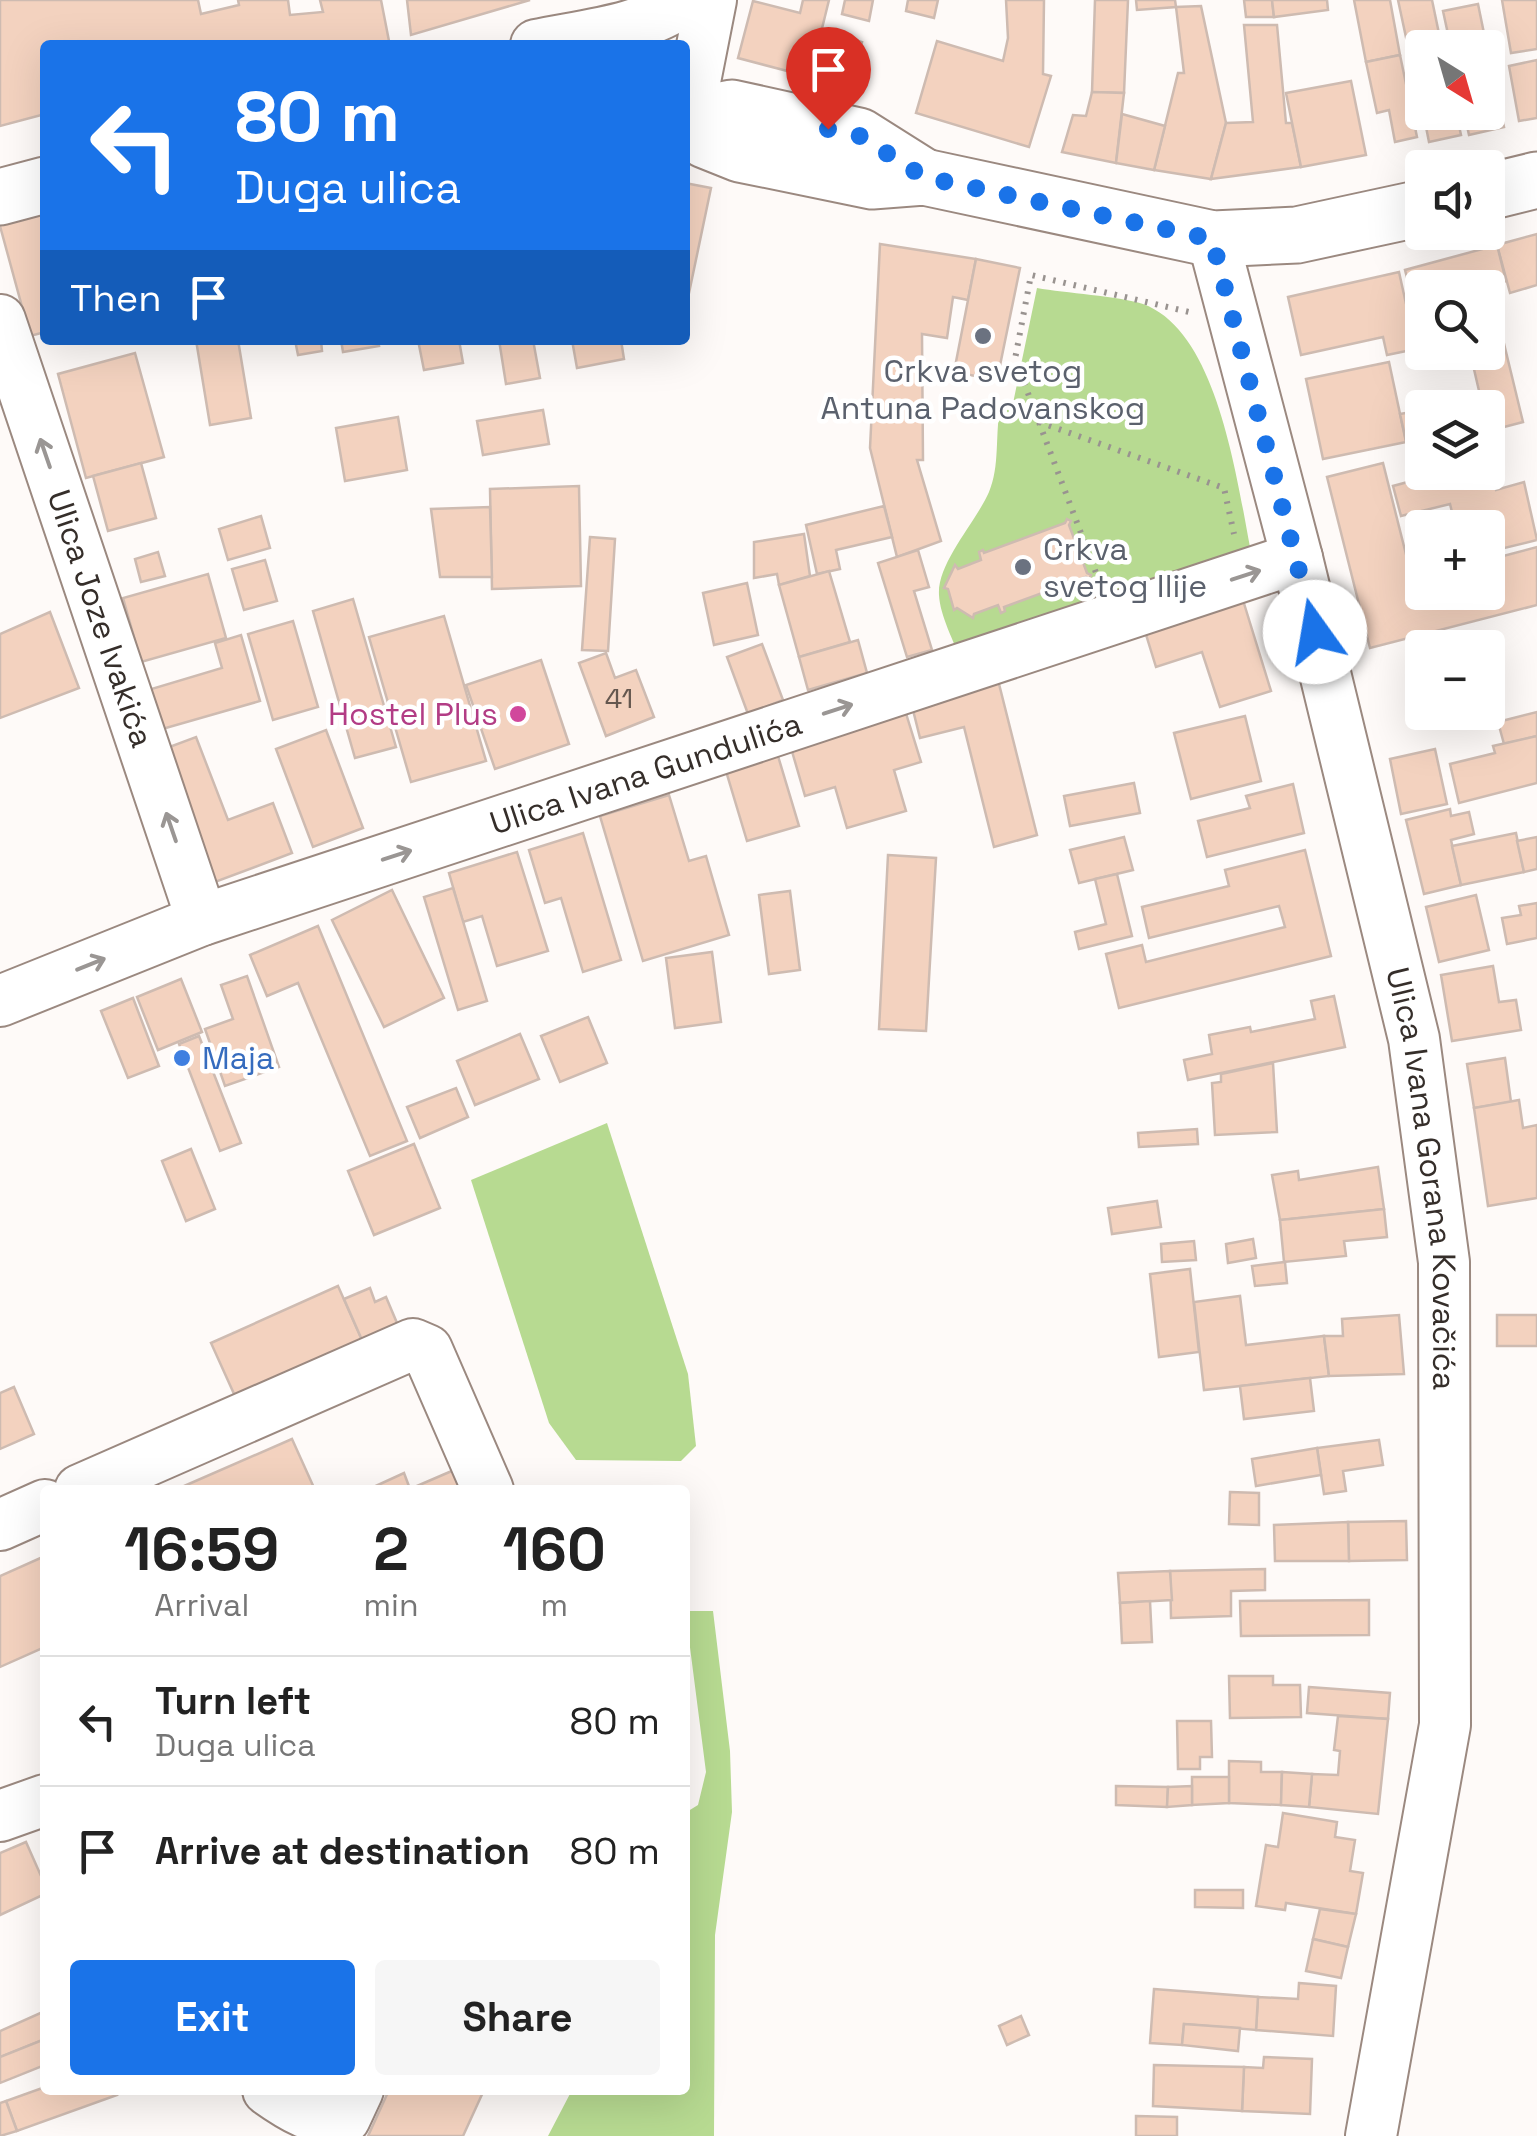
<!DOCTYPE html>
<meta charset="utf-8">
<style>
:root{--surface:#fff;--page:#f6f6f6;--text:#222;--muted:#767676;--line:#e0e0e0;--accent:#1a73e8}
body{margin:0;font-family:"Space Grotesk",sans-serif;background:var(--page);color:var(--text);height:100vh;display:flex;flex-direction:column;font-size:38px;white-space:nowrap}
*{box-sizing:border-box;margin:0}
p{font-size:32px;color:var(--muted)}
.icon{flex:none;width:55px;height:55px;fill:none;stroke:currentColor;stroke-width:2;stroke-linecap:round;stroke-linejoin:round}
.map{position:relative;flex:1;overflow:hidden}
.side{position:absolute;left:40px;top:1485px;width:650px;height:610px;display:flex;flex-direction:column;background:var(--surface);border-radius:10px;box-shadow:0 10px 40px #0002}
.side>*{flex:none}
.guide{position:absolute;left:40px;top:40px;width:650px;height:305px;border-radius:10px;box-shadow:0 10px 40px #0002;background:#1a73e8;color:#fff;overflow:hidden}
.needle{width:65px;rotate:143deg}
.controls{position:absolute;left:1405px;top:30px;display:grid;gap:20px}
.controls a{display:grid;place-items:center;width:100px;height:100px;border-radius:10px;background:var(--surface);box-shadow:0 10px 40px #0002;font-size:50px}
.pin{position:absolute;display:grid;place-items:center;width:85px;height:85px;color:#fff;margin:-102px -42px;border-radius:50% 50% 50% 0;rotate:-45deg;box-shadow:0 0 10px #0007}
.pin .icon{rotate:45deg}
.me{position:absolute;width:110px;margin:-55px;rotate:347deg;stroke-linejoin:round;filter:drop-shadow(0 0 8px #0008)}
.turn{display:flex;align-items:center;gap:35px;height:210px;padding:0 30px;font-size:45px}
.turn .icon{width:130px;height:130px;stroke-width:2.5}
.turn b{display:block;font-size:70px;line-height:85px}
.then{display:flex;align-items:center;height:95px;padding:0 30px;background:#0003;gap:20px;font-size:38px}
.eta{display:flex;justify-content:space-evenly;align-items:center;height:170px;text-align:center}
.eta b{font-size:60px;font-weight:700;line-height:70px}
.cta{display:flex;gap:20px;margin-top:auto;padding:20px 30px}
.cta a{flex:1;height:115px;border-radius:10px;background:var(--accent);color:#fff;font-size:40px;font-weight:700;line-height:115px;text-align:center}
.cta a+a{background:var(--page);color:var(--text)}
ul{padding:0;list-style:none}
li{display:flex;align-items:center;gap:30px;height:130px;padding:0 30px;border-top:2px solid var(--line)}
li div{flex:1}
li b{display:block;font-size:38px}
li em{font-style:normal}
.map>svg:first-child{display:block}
</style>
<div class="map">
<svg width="1537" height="2136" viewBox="0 0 1537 2136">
<rect width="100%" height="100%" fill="#fefaf8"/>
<!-- green -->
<g fill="#b7da91">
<path d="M1037,288C1065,293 1118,296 1143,304C1221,332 1238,491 1253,562L961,661C954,641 940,616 939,595C937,563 976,522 989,492C1000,466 995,436 1000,408H1012Z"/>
<polygon points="607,1123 688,1374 696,1446 681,1461 576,1460 549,1423 471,1180"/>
<polygon points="688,1611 713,1611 730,1751 732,1812 715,1935 714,2136 548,2136 572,2090 685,2090 685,1813 698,1805 706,1772 687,1624"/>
</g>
<!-- building -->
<g fill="#f3d2bf" stroke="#cebbb1" stroke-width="2.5">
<polygon points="0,0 198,0 201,14 239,5 238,0 288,0 290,15 323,12 320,0 381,0 389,41 370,45 45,45 45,114 0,126"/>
<polygon points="407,0 530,0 411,35"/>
<polygon points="803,0 829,0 810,77 738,58 753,1 800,13"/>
<polygon points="845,0 873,0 869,21 842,14"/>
<polygon points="908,0 938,0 934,18 906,11"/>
<polygon points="1006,0 1044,0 1043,74 1051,76 1029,147 916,113 937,41 1003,61 1008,38"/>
<polygon points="1095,0 1128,0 1124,93 1092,92"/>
<polygon points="1136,0 1175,0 1176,7 1137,10"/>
<polygon points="1244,0 1272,0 1274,17 1246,17"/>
<polygon points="1272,0 1327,0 1328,10 1274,17"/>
<polygon points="1354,0 1390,0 1400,55 1366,62"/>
<polygon points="1398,0 1432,0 1442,48 1422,48 1422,112"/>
<polygon points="1502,0 1537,0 1537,49 1511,53"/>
<polygon points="1478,4 1487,48 1451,48 1443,11"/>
<polygon points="1201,6 1226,123 1211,179 1154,170 1178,73 1184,73 1176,7"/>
<polygon points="1244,25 1277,25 1286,123 1292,123 1301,167 1211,179 1226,123 1253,122"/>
<polygon points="841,36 862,42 846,99 825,94"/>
<polygon points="1488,49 1504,127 1469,135 1464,112 1488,112"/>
<polygon points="1400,55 1417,137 1395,142 1389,110 1377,113 1366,62"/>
<polygon points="1537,60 1537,118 1519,121 1509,66"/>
<polygon points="1351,81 1366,155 1301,167 1286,93"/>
<polygon points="1092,92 1124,93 1116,163 1062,152 1073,115 1086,116"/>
<polygon points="1423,112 1456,112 1461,135 1429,142"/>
<polygon points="1122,114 1165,126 1154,170 1116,163"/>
<polygon points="685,183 711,188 689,293 685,292"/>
<polygon points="45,203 45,332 30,336 0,226 0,215"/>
<polygon points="1537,234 1537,285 1510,293 1497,245"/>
<polygon points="880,244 976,259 968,300 953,297 947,338 922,334 923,460 917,460 941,541 897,557 870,448"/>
<polygon points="1497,245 1506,281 1481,288 1422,288 1422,303 1414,305 1405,270"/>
<polygon points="976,259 1020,268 997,380 954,372"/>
<polygon points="1399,272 1416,349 1387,355 1383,337 1301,355 1288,297"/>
<polygon points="1499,323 1523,422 1489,431 1488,408 1483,408 1470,352 1488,352 1488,326"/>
<polygon points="196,340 238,340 251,418 210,425"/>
<polygon points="295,340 321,340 322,351 298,355"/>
<polygon points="341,340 378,340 379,346 343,352"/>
<polygon points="418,340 459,340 463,363 424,370"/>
<polygon points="499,340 533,340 540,378 506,384"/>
<polygon points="572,340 621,340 624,359 577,368"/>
<polygon points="135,353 164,457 86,478 58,374"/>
<polygon points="1389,362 1406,442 1323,459 1306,379"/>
<polygon points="543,410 549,444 483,455 477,421"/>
<polygon points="1422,410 1422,441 1407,445 1400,414"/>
<polygon points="398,417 407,470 345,481 336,428"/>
<polygon points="1488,457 1496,490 1524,482 1537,540 1488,552 1488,528 1456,528 1450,504 1401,516 1393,486 1445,472 1488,472"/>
<polygon points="141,463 156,518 108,531 93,476"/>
<polygon points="1383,463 1416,594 1488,592 1488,560 1537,547 1537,605 1370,648 1327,477"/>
<polygon points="579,486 581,586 492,589 490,489"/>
<polygon points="884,506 892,537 836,550 840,569 817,574 806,525"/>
<polygon points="490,507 492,577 440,577 431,509"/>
<polygon points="261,516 270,548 228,560 219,529"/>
<polygon points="1067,519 1071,521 1069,525 1087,573 1091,575 1089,579 1086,577 1004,607 1005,611 1001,613 998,605 974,614 973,618 957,608 954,610 948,589 944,588 955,565 958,569 981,560 979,552 983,550 984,553 1065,523"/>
<polygon points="804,534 810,576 779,585 777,574 754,578 754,542"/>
<polygon points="590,537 615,539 608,651 582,650"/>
<polygon points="918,550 929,587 914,591 932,650 907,657 878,563"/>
<polygon points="158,552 165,576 141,582 135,559"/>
<polygon points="265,560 277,601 244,610 232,569"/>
<polygon points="829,571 850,642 799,657 779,585"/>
<polygon points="208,574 226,638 141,662 123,598"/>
<polygon points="747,583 758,635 714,645 703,593"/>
<polygon points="1238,584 1271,691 1220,707 1202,652 1156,667 1140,615"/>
<polygon points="353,599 396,747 355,758 313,611"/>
<polygon points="50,612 79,688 0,718 0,634"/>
<polygon points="444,616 486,761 411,782 369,637"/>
<polygon points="293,621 318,707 273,720 248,634"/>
<polygon points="1471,634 1474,648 1422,648 1422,706 1408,650"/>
<polygon points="241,635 260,701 159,730 148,690 222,668 215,643"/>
<polygon points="858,640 867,673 808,690 799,657"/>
<polygon points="762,644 783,700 748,714 727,657"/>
<polygon points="606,653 615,678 636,670 654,717 606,736 579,663"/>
<polygon points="541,660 569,744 495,769 466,685"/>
<polygon points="996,672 1037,835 994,847 964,727 920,738 909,694"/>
<polygon points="904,707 921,762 894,770 906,811 847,828 835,787 805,796 789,741"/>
<polygon points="1537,712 1537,736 1504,744 1498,722"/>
<polygon points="1245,716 1261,781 1191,799 1174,733"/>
<polygon points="326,730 363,828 313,847 276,749"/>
<polygon points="1537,736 1537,783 1459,803 1450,764 1495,753 1493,746"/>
<polygon points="196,737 228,820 273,803 292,853 207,885 156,752"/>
<polygon points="1435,749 1447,804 1401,814 1390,759"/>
<polygon points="778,756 799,826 747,841 726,771"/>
<polygon points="1134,783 1140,813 1070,826 1064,796"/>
<polygon points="1293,784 1304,833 1207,857 1198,821 1250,808 1246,796"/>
<polygon points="669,795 689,861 706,856 729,935 643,961 600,816"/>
<polygon points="1450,809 1451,816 1469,812 1474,834 1451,840 1461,885 1424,894 1406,820"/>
<polygon points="583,833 621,960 583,972 561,898 545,903 529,850"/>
<polygon points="1516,833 1524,872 1461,885 1452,846"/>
<polygon points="1124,837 1133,870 1079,883 1070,850"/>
<polygon points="1537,837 1537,869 1524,872 1517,841"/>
<polygon points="1305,850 1331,956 1119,1008 1106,954 1142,945 1146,962 1285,927 1279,906 1149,938 1142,907 1229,886 1225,870"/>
<polygon points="517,852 548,951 497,966 482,916 463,922 449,873"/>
<polygon points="888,855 936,858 926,1031 879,1029"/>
<polygon points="1117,874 1132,936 1079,949 1075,932 1106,924 1095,879"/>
<polygon points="453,888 487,1001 458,1010 424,897"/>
<polygon points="392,890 444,998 384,1027 332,920"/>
<polygon points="790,891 800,970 769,974 759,895"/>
<polygon points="1476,895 1489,950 1439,962 1426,907"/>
<polygon points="1537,903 1537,938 1507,944 1502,918 1521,915 1519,906"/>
<polygon points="318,926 407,1141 370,1156 298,983 267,996 250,955"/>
<polygon points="712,952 721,1022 675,1028 666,958"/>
<polygon points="1493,966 1499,1002 1516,1000 1521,1030 1452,1041 1441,975"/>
<polygon points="247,976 279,1067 225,1086 205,1029 233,1019 221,985"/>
<polygon points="181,979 202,1032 158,1050 137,997"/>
<polygon points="1334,996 1345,1047 1188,1080 1184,1060 1212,1054 1209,1035 1250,1027 1251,1032 1315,1019 1311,1001"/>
<polygon points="133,998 159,1066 128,1078 101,1011"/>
<polygon points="588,1017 607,1063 560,1082 541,1036"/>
<polygon points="520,1034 539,1079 475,1105 457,1061"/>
<polygon points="199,1036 241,1143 220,1151 179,1044"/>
<polygon points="1505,1058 1511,1102 1474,1108 1467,1064"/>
<polygon points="1273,1063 1277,1132 1215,1135 1212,1083 1221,1082 1221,1074"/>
<polygon points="456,1088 468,1117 420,1138 407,1107"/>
<polygon points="1519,1100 1523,1128 1537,1125 1537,1198 1488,1206 1474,1108"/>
<polygon points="1197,1129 1198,1144 1139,1147 1138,1133"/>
<polygon points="414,1144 440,1208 374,1235 348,1171"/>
<polygon points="191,1149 215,1209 186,1221 162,1161"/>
<polygon points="1378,1167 1384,1209 1280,1220 1272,1175 1298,1171 1299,1180"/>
<polygon points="1157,1201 1161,1227 1112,1234 1108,1208"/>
<polygon points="1384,1209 1387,1237 1344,1241 1346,1256 1284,1262 1280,1220"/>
<polygon points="1253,1239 1256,1258 1228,1263 1226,1244"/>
<polygon points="1194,1241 1196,1260 1162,1262 1161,1244"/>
<polygon points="1285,1262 1287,1283 1255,1286 1252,1266"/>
<polygon points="1190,1269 1199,1352 1159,1357 1150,1274"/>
<polygon points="338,1286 362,1340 235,1396 211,1343"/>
<polygon points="370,1288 375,1302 386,1297 397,1323 362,1340 344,1299"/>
<polygon points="1240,1296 1246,1345 1324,1336 1329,1376 1204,1390 1194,1302"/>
<polygon points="1399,1315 1404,1374 1329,1376 1324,1336 1343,1336 1342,1319"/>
<rect x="1497" y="1315" width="40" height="31"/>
<polygon points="1310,1378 1314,1411 1244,1419 1240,1386"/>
<polygon points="14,1387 34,1434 0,1449 0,1393"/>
<polygon points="292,1439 315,1490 175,1490"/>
<polygon points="1379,1440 1383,1465 1343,1471 1346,1491 1324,1494 1317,1448"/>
<polygon points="1317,1448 1321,1475 1256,1486 1252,1459"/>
<polygon points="468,1464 479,1490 367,1490 404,1473 410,1489"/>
<polygon points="1230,1492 1259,1493 1259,1525 1229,1524"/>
<polygon points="1406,1521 1407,1560 1349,1561 1348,1522"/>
<polygon points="1348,1522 1349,1561 1275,1561 1274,1525"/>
<polygon points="45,1556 45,1647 0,1667 0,1576"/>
<polygon points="1265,1569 1265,1590 1231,1591 1231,1616 1171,1618 1170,1571"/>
<polygon points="1170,1571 1172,1600 1120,1603 1118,1573"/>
<polygon points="1369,1600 1369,1635 1241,1636 1240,1601"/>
<polygon points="1150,1601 1152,1642 1122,1643 1120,1603"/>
<polygon points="1229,1676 1273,1676 1273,1685 1300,1685 1301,1717 1230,1718"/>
<polygon points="1309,1687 1390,1693 1388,1719 1307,1713"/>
<polygon points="1338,1716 1388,1719 1378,1814 1309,1807 1312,1774 1338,1775 1340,1751 1334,1750"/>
<polygon points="1177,1721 1211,1721 1212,1757 1200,1757 1200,1769 1178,1769"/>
<polygon points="1229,1761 1261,1762 1261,1772 1282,1772 1281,1805 1229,1803"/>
<polygon points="1282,1772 1312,1774 1309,1807 1281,1805"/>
<polygon points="1192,1777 1229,1777 1229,1803 1192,1805"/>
<polygon points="1116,1786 1168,1787 1167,1807 1116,1805"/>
<polygon points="1192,1786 1192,1805 1167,1807 1168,1787"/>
<polygon points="1283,1813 1337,1822 1335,1837 1355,1840 1350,1871 1363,1873 1356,1914 1286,1903 1285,1910 1256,1906 1266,1845 1278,1847"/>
<polygon points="26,1842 45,1885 45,1894 0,1915 0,1853"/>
<polygon points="1195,1890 1243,1890 1243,1908 1195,1907"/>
<polygon points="1320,1909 1356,1914 1348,1947 1313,1939"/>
<polygon points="1313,1939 1348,1947 1341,1978 1306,1971"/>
<polygon points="1299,1983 1336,1986 1333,2036 1256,2030 1258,1997 1298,1999"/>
<polygon points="1154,1989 1258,1997 1256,2030 1184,2024 1182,2045 1150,2043"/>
<polygon points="45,2011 45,2039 0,2057 0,2031"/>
<polygon points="1021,2016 1029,2035 1007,2045 999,2026"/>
<polygon points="1184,2024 1240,2028 1238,2051 1182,2045"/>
<polygon points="45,2039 45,2065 0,2083 0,2057"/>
<polygon points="1264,2057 1312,2059 1310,2114 1242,2111 1244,2067 1263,2068"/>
<polygon points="1154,2065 1244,2067 1242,2111 1153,2106"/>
<polygon points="45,2087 45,2090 115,2090 117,2095 17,2131 6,2101"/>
<polygon points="389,2090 484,2090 463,2136 368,2136"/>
<polygon points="6,2101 17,2131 0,2136 0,2103"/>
<polygon points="1136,2116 1177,2117 1177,2136 1136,2136"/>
</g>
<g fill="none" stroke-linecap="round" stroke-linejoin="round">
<defs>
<g id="minor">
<path d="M536,45C584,35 644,30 685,0"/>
<polyline points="688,117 711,0"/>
<path id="s1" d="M1213,239L1297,558L1414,1039L1444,1262L1445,1725L1371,2136"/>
<path id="s2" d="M0,320L202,920"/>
<path id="s3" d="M0,1001L202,920L1297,558"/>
<polyline points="80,1490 413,1344 427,1350 488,1490"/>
<polyline points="0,1525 45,1505"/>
<polyline points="0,1816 45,1800"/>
<path d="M268,2090C289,2105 318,2124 345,2118L358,2090"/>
</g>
<g id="major">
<polyline points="685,117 732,108 859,136 924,177"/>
<polyline points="688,117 705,140 740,154 872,181 924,177 1213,239 1297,235 1422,208"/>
<polyline points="1488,192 1537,180"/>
<polyline points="0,197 45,185"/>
</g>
</defs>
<!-- minor casing -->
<use href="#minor" stroke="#9b8980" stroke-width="54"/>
<!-- major casing -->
<use href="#major" stroke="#9b8980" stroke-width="59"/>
<!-- path -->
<g stroke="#999390" stroke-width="6" stroke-dasharray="2.5 8" stroke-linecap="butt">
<polyline points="1039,422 1224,488 1234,534"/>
<polyline points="1097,582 1098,578 1015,359 1031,275 1189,312"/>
</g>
<!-- minor -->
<use href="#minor" stroke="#fff" stroke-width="50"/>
<!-- major -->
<use href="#major" stroke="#fff" stroke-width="55"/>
</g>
<!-- one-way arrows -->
<defs><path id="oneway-shaft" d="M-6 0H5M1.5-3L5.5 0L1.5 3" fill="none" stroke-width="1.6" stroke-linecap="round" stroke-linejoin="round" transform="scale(2.5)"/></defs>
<g stroke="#9a9694">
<use href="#oneway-shaft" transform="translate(45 453) rotate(-109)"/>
<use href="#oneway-shaft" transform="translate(1246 575) rotate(-18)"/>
<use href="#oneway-shaft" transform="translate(838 709) rotate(-18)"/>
<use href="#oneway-shaft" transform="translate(171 827) rotate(-109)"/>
<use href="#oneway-shaft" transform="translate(397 855) rotate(-18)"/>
<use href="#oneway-shaft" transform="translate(91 964) rotate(-22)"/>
</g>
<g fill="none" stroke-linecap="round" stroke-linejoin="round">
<!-- route -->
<polyline stroke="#1a73e8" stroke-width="18" stroke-dasharray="0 32.4" points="828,129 860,136 924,177 1212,239 1315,632"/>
</g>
<!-- markers -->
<g fill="#6b7280" stroke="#fff" stroke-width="4">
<circle cx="983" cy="336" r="10"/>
<circle cx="1023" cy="567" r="10"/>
</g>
<circle fill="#d1479c" stroke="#fff" stroke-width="4" cx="518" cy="714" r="10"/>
<circle fill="#3f7fe0" stroke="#fff" stroke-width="4" cx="182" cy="1058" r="10"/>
<g text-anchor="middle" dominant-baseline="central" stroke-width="9" stroke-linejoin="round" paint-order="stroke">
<!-- number labels -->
<g font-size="28" fill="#64574f">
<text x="619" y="698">41</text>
</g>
<!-- worship labels -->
<g font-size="32" fill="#5b616d" stroke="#fff">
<text x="983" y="371">Crkva svetog<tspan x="983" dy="37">Antuna Padovanskog</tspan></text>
<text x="1043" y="549" text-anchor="start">Crkva<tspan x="1043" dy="37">svetog Ilije</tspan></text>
</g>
<!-- street labels -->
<g font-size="32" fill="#352e2a" stroke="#fff">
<text stroke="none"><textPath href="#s2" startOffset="315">Ulica Joze Ivakića</textPath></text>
<text stroke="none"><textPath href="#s3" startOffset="685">Ulica Ivana Gundulića</textPath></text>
<text stroke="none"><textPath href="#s1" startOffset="965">Ulica Ivana Gorana Kovačića</textPath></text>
</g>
<!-- hotel labels -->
<g font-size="32" fill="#b23c85" stroke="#fff" text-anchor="end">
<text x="498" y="714">Hostel Plus</text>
</g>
<!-- shop labels -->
<g font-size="32" fill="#366cbe" stroke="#fff" text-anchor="start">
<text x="202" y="1058">Maja</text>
</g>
</g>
</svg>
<div class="controls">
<a><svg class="needle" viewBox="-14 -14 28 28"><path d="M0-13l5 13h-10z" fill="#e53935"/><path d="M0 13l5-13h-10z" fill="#767676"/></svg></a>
<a><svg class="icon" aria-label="sound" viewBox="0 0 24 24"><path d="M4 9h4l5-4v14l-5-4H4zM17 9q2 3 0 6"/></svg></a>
<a><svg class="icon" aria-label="search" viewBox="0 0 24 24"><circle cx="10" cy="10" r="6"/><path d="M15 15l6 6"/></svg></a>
<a><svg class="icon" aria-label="layers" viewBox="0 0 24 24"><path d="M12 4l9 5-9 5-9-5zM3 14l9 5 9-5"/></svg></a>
<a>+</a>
<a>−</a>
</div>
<div class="pin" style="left:828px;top:129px;background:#d93025"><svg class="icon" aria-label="arrive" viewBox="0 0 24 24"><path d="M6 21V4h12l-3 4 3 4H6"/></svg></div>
<svg class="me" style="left:1315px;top:632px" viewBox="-20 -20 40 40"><circle r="19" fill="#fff"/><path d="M0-13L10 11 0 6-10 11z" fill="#1a73e8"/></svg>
<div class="guide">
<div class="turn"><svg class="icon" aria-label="left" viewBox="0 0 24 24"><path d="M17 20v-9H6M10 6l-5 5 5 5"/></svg><div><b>80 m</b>Duga ulica</div></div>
<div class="then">Then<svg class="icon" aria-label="arrive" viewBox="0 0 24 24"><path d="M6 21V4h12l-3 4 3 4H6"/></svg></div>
</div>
<section class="side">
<div class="eta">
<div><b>16:59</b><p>Arrival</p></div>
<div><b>2</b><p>min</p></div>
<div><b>160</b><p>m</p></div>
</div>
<ul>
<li><svg class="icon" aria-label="left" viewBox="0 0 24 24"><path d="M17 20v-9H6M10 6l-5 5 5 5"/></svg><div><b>Turn left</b><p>Duga ulica</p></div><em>80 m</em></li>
<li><svg class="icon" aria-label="arrive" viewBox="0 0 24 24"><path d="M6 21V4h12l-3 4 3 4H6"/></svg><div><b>Arrive at destination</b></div><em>80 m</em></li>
</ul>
<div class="cta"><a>Exit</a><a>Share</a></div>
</section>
</div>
